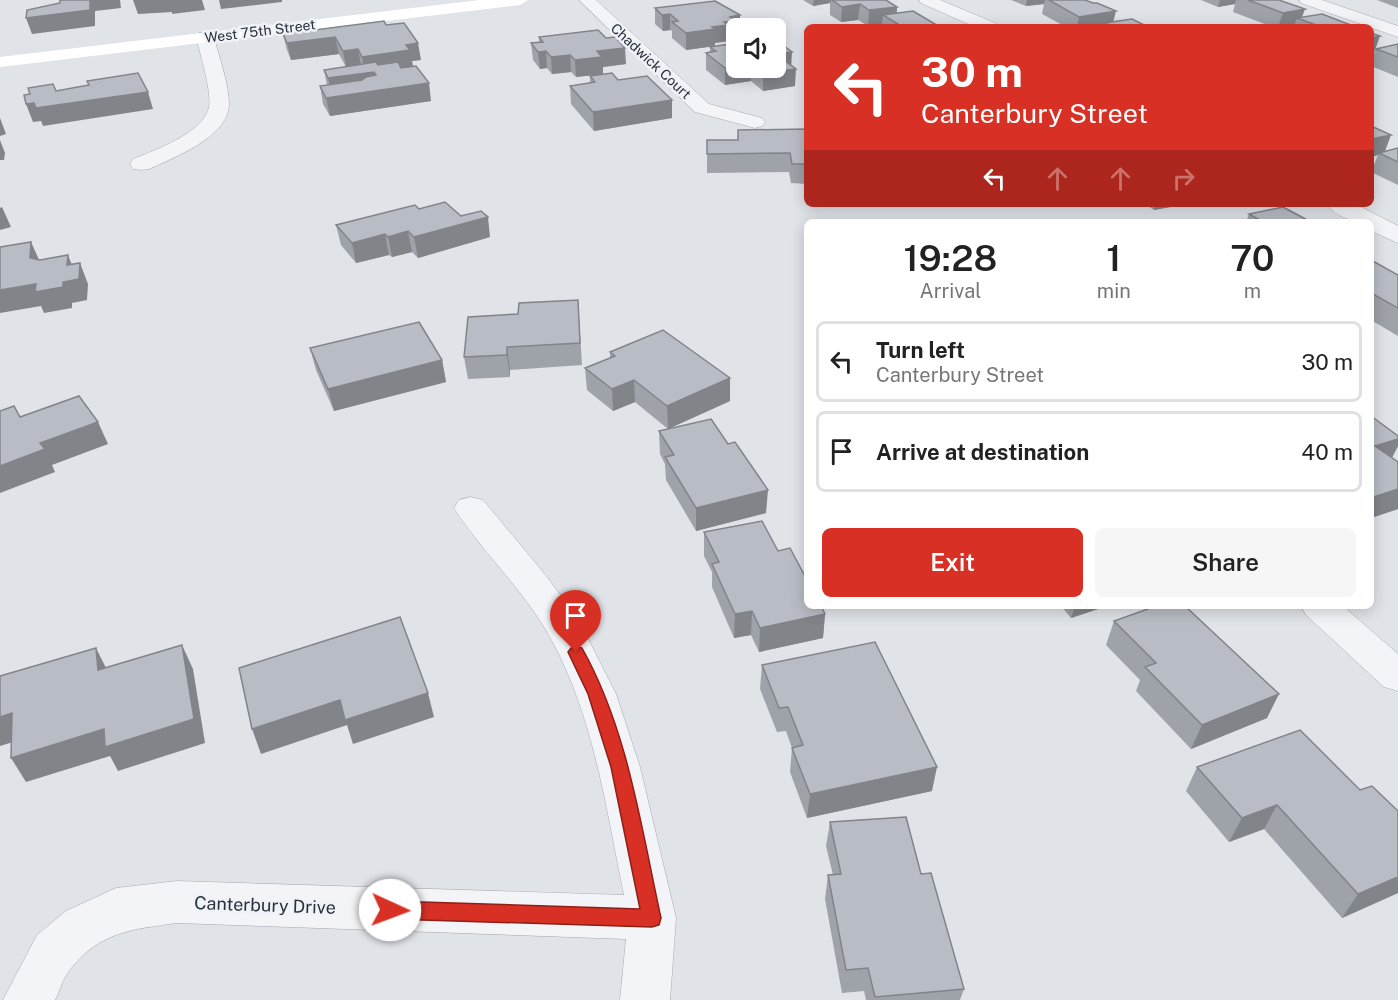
<!DOCTYPE html>
<style>
:root{--surface:#fff;--page:#f6f6f6;--text:#222;--muted:#767676;--line:#e0e0e0;--accent:#d93025}
body{margin:0;font-family:"Public Sans",sans-serif;background:var(--page);color:var(--text);height:100vh;display:flex;flex-direction:column;font-size:22px;white-space:nowrap}
*{box-sizing:border-box;margin:0}
p{font-size:20px;color:var(--muted)}
.icon{flex:none;width:33px;height:33px;fill:none;stroke:currentColor;stroke-width:2;stroke-linecap:round;stroke-linejoin:round}
.map{position:relative;flex:1;overflow:hidden}
.drawer{position:absolute;left:804px;top:219px;width:570px;height:390px;display:flex;flex-direction:column;background:var(--surface);border-radius:9px;box-shadow:0 3px 15px #0003}
.drawer>*{flex:none}
.hud{position:absolute;left:804px;top:24px;width:570px;height:183px;border-radius:9px;box-shadow:0 3px 15px #0003;background:#d93025;color:#fff;overflow:hidden}
.fabs{position:absolute;left:726px;top:18px;display:grid;gap:12px}
.fabs a{display:grid;place-items:center;width:60px;height:60px;border-radius:9px;background:var(--surface);box-shadow:0 3px 15px #0003;font-size:30px}
.pin{position:absolute;display:grid;place-items:center;width:51px;height:51px;color:#fff;margin:-62px -26px;border-radius:50% 50% 50% 0;rotate:-45deg;box-shadow:0 0 6px #0007}
.pin .icon{rotate:45deg}
.me{position:absolute;width:66px;margin:-33px;rotate:92deg;stroke-linejoin:round;filter:drop-shadow(0 0 4px #0008)}
.turn{display:flex;align-items:center;gap:21px;height:126px;padding:0 18px;font-size:27px}
.turn .icon{width:78px;height:78px;stroke-width:2.5}
.turn b{display:block;font-size:42px;line-height:51px}
.lanes{display:flex;align-items:center;height:57px;padding:0 18px;background:#0003;justify-content:center;gap:30px;direction:ltr}
.lanes .off{opacity:.35}
.eta{display:flex;justify-content:space-evenly;align-items:center;height:102px;text-align:center}
.eta b{font-size:36px;font-weight:600;line-height:42px}
.cta{display:flex;gap:12px;margin-top:auto;padding:12px 18px}
.cta a{flex:1;height:69px;border-radius:9px;background:var(--accent);color:#fff;font-size:24px;font-weight:600;line-height:69px;text-align:center}
.cta a+a{background:var(--page);color:var(--text)}
ul{padding:0;list-style:none}
li{display:flex;align-items:center;gap:18px;height:81px;margin:0 12px 9px;padding:0 6px;border:3px solid var(--line);border-radius:9px}
li div{flex:1}
li b{display:block;font-size:22px}
li em{font-style:normal}
.map>svg:first-child{display:block}
</style>
<div class="map">
<svg width="1398" height="1000" viewBox="0 0 1398 1000">
<rect width="100%" height="100%" fill="#e0e3e8"/>
<g fill="none" stroke-linecap="round" stroke-linejoin="round">
<defs>
<g id="street">
<polygon points="579,0 596,0 709,104 762,118 765,122 762,126 755,128 695,112"/>
<polygon points="919,0 940,0 995,23 997,27 975,27 921,3"/>
<polygon points="1299,0 1322,0 1398,26 1398,37 1301,3"/>
<path d="M205,32L211,33L214,37C219,58 229,83 229,105C228,137 173,158 149,169L141,170L133,169L130,164L133,159C154,151 205,132 209,107C212,92 200,53 196,37L199,33Z"/>
<path d="M1327,204H1355L1398,226V243L1371,231V222C1355,222 1336,218 1327,204Z"/>
<path d="M471,497L483,500L547,577L579,621L616,694L640,767L676,918L670,1000H620L626,939L177,923C134,929 102,931 72,967C64,975 60,990 55,1000H3L37,935L66,911L116,888L177,881L624,895C606,808 594,716 550,637C524,590 483,553 454,508L459,500Z"/>
<polygon points="1301,606 1343,606 1398,654 1398,691 1384,687 1306,615"/>
</g>
</defs>
<!-- street casing -->
<use href="#street" stroke="#a6aab2" stroke-width="1"/>
<!-- street -->
<use href="#street" fill="#f3f4f7" fill-rule="evenodd"/>
<!-- secondary -->
<polygon fill="#fff" fill-rule="evenodd" points="480,0 528,0 520,5 0,67 0,57"/>
</g>
<!-- wall -->
<g fill="#9ea2a9">
<polygon points="803,0 886,0 897,7 897,13 940,27 882,27 882,24 868,26 858,20 841,22 830,15 830,3 813,6"/>
<polygon points="1011,0 1085,0 1113,22 1148,27 1066,27 1042,14 1044,4 1026,6"/>
<polygon points="1201,0 1279,0 1305,9 1302,17 1356,27 1294,27 1294,26 1287,27 1273,27 1233,12 1235,4 1218,7"/>
<polygon points="1377,0 1398,0 1398,8"/>
<polygon points="655,8 735,32 735,37 728,38 728,41 715,43 715,46 686,50 672,38 672,31 670,30 663,31 655,24"/>
<polygon points="386,25 421,60 412,61 413,66 431,101 330,116 323,104 320,86 327,85 324,70 346,67 339,54 291,60 287,50 283,34"/>
<polygon points="539,37 626,64 603,67 603,74 576,77 571,72 552,74 547,68 540,69 533,60 531,43 539,42"/>
<polygon points="1398,44 1398,77 1371,66 1371,61 1376,49"/>
<polygon points="710,47 736,68 776,68 792,65 795,86 763,91 751,81 725,85 706,70 706,53 710,52"/>
<polygon points="590,76 618,80 672,100 672,118 594,131 571,104 570,86 590,83"/>
<polygon points="1371,126 1385,151 1398,148 1398,185 1371,172 1378,155 1371,157"/>
<polygon points="807,129 807,184 791,183 789,172 707,173 707,140 737,140 738,130"/>
<polygon points="1145,204 1187,204 1154,210"/>
<polygon points="419,209 461,216 490,237 418,258 412,252 392,257 389,255 356,263 341,245 336,225"/>
<polygon points="1249,214 1311,222 1246,222"/>
<polygon points="1371,260 1398,275 1398,336 1371,320"/>
<polygon points="578,300 582,365 510,370 510,377 468,379 464,357 518,314"/>
<polygon points="310,348 442,360 446,382 334,411 316,370"/>
<polygon points="610,352 730,378 730,401 668,429 635,402 613,411 587,390 585,368 610,358"/>
<polygon points="1371,416 1398,446 1392,458 1398,509 1371,518"/>
<polygon points="659,431 728,444 766,513 696,531 666,480 665,464 660,454"/>
<polygon points="704,532 778,551 825,614 823,638 759,652 751,635 734,638 712,587 712,572 704,556"/>
<polygon points="1061,606 1107,606 1071,618"/>
<polygon points="1114,621 1267,718 1191,749 1136,691 1140,680 1106,645"/>
<polygon points="762,665 932,791 807,818 790,772 792,748 786,731 777,732 760,689"/>
<polygon points="1197,767 1360,790 1398,811 1398,893 1342,918 1264,829 1229,842 1186,791"/>
<polygon points="830,822 921,874 964,989 960,1000 866,1000 864,991 842,993 825,899 828,875 833,875 826,846"/>
</g>
<!-- shaded-wall -->
<g fill="#818489">
<polygon points="90,0 120,0 121,8 95,11 95,26 32,34 26,18"/>
<polygon points="133,0 202,0 205,10 172,14 172,12 138,14"/>
<polygon points="219,0 282,0 282,2 221,9"/>
<polygon points="814,0 831,0 830,3 813,6"/>
<polygon points="1027,0 1045,0 1044,4 1026,6"/>
<polygon points="1220,0 1236,0 1235,4 1218,7"/>
<polygon points="860,4 858,20 841,22 842,7"/>
<polygon points="897,7 896,23 883,15 882,24 868,26 869,10"/>
<polygon points="1305,9 1301,19 1297,18 1294,26 1278,27 1283,13"/>
<polygon points="1116,11 1112,27 1105,23 1104,27 1077,27 1079,17"/>
<polygon points="670,14 670,30 663,31 662,15"/>
<polygon points="740,15 740,28 736,28 736,32 735,32 735,37 728,38 728,41 715,43 715,46 686,50 686,33 712,27 724,22 730,17"/>
<polygon points="1380,36 1374,53 1371,53 1371,38"/>
<polygon points="335,37 339,54 291,60 287,43"/>
<polygon points="418,43 421,60 412,61 413,67 375,72 378,89 332,96 328,78 365,73 362,57 406,45"/>
<polygon points="625,48 626,64 603,67 603,74 576,77 575,60 597,51"/>
<polygon points="358,49 361,65 346,67 343,51"/>
<polygon points="546,51 547,68 540,69 538,52"/>
<polygon points="792,52 791,69 776,54"/>
<polygon points="570,55 571,72 552,74 551,57"/>
<polygon points="736,66 736,68 751,68 751,81 725,85 725,68"/>
<polygon points="796,69 795,86 763,91 763,73"/>
<polygon points="429,83 431,101 330,116 326,98"/>
<polygon points="148,92 153,109 43,126 41,121 33,122 26,104"/>
<polygon points="672,100 672,118 594,131 593,112"/>
<polygon points="0,118 6,134 0,136"/>
<polygon points="1391,135 1384,154 1379,153 1378,155 1371,157 1371,139"/>
<polygon points="0,140 5,153 4,160 0,160"/>
<polygon points="1156,204 1187,204 1154,210"/>
<polygon points="2,207 11,227 0,230 0,208"/>
<polygon points="488,217 490,237 418,258 414,237"/>
<polygon points="408,231 412,252 392,257 388,237"/>
<polygon points="385,234 389,255 356,263 352,243"/>
<polygon points="31,242 40,262 30,258"/>
<polygon points="68,255 76,276 80,263 88,284 87,300 72,303 72,308 44,313 41,306 0,313 0,290 36,284 67,265"/>
<polygon points="507,347 510,370 510,377 507,355"/>
<polygon points="442,360 446,382 334,411 328,389"/>
<polygon points="730,378 730,401 668,429 667,406"/>
<polygon points="634,380 635,402 613,411 612,389"/>
<polygon points="98,422 108,444 52,465 55,472 0,493 0,466 40,443"/>
<polygon points="1398,439 1398,446 1390,461 1375,446"/>
<polygon points="1398,489 1398,509 1371,518 1371,503 1374,497"/>
<polygon points="768,490 766,513 696,531 696,508"/>
<polygon points="1075,606 1107,606 1071,618"/>
<polygon points="752,611 751,635 734,638 735,614"/>
<polygon points="825,614 823,638 759,652 760,628"/>
<polygon points="182,645 193,669 205,743 118,771 110,756 26,782 11,758"/>
<polygon points="96,648 108,672 98,670"/>
<polygon points="428,693 434,717 353,744 347,725 261,754 252,729 340,700"/>
<polygon points="1279,694 1267,718 1191,749 1202,725"/>
<polygon points="12,713 26,738 0,746 0,717"/>
<polygon points="937,767 932,791 807,818 810,794"/>
<polygon points="1277,805 1264,829 1229,842 1242,818"/>
<polygon points="1398,877 1398,893 1342,918 1358,894"/>
</g>
<!-- building -->
<g fill="#b8bcc4" stroke="#818489" stroke-width="1.5">
<polygon points="60,0 90,0 90,10 26,18 27,10 60,3"/>
<polygon points="832,0 886,0 897,7 869,10 860,4 842,7"/>
<polygon points="1049,0 1085,0 1093,3 1097,3 1116,11 1079,17"/>
<polygon points="1248,0 1279,0 1305,9 1283,13"/>
<polygon points="715,1 740,15 730,17 735,21 724,22 728,25 712,27 715,29 686,33 672,22 678,21 670,14 662,15 655,8"/>
<polygon points="913,11 940,27 879,27 898,24 883,15"/>
<polygon points="1322,14 1356,27 1305,27 1316,25 1297,18"/>
<polygon points="1132,19 1148,27 1113,27 1105,23"/>
<polygon points="384,21 386,25 404,23 418,43 406,45 410,50 362,57 358,49 343,51 335,37 287,43 283,34"/>
<polygon points="598,30 606,38 615,37 625,48 597,51 602,57 575,60 570,55 551,57 546,51 538,52 531,43 543,42 539,37"/>
<polygon points="1371,33 1380,36 1371,38"/>
<polygon points="776,40 792,52 776,54 796,69 763,73 756,68 776,68"/>
<polygon points="736,43 736,66 725,68 706,53 716,51 710,47"/>
<polygon points="1398,44 1398,57 1376,49"/>
<polygon points="376,62 378,65 398,62 401,68 416,66 429,83 326,98 320,86 362,80 366,77 376,75 374,72 328,78 324,70"/>
<polygon points="138,73 148,92 36,108 34,103 26,104 24,95 30,94 28,88 53,84 56,91 89,85 87,81"/>
<polygon points="612,73 618,80 647,76 672,100 593,112 570,86 595,82 590,76"/>
<polygon points="1371,126 1391,135 1371,139"/>
<polygon points="807,129 807,164 792,164 790,153 707,154 707,140 738,140 738,130"/>
<polygon points="1398,148 1398,162 1379,153"/>
<polygon points="445,202 461,216 481,211 488,217 414,237 408,231 388,237 385,234 352,243 336,225 415,205 419,209"/>
<polygon points="1283,207 1311,222 1263,222 1249,214"/>
<polygon points="31,242 30,258 40,260 68,255 67,265 80,263 79,279 63,282 63,287 35,292 36,284 0,290 0,247"/>
<polygon points="1371,260 1398,275 1398,308 1371,293"/>
<polygon points="578,300 580,343 507,347 507,355 464,357 468,317 518,314 519,303"/>
<polygon points="419,322 442,360 328,389 310,348"/>
<polygon points="663,330 730,378 667,406 634,380 612,389 585,368 615,356 610,352"/>
<polygon points="79,396 98,422 40,443 45,449 0,466 0,411 14,406 20,417"/>
<polygon points="1371,416 1398,436 1398,439 1375,446 1398,462 1398,489 1374,497 1371,494"/>
<polygon points="711,419 728,444 735,442 768,490 696,508 665,457 674,455 659,431"/>
<polygon points="762,521 778,551 790,548 807,580 807,606 821,606 825,614 760,628 752,611 735,614 712,564 719,562 704,532"/>
<polygon points="1156,606 1185,606 1279,694 1202,725 1145,667 1156,663 1114,621"/>
<polygon points="400,617 428,693 345,720 340,700 252,729 239,668"/>
<polygon points="875,642 937,767 810,794 792,748 803,745 788,707 779,708 762,665"/>
<polygon points="182,645 194,719 105,747 104,729 11,758 12,713 0,717 0,676 96,648 98,670"/>
<polygon points="1300,730 1360,790 1372,786 1398,811 1398,877 1358,894 1277,805 1242,818 1197,767"/>
<polygon points="906,817 921,874 931,873 964,989 875,997 868,968 846,970 828,875 841,874 830,822"/>
</g>
<!-- route -->
<path fill="#d93025" stroke="#8d1f18" stroke-width="1.5" d="M576,646L582,648C628,730 641,827 661,918L659,925L652,927L390,919L384,916L381,910L384,903L390,901L640,909L611,767L588,694L568,652L571,648Z"/>
<g text-anchor="middle" dominant-baseline="central" stroke-width="5" stroke-linejoin="round" paint-order="stroke">
<!-- far-street labels -->
<g font-size="14" fill="#2a313e" stroke="#eff2f6">
<text transform="translate(260 31) rotate(-7)">West 75th Street</text>
<text transform="translate(651 61) rotate(43)">Chadwick Court</text>
</g>
<!-- near-street labels -->
<g font-size="18" fill="#2a313e" stroke="#eff2f6">
<text transform="translate(265 905) rotate(2)">Canterbury Drive</text>
</g>
</g>
</svg>
<div class="fabs">
<a><svg class="icon" aria-label="sound" viewBox="0 0 24 24"><path d="M4 9h4l5-4v14l-5-4H4zM17 9q2 3 0 6"/></svg></a>
</div>
<div class="pin" style="left:576px;top:652px;background:#d93025"><svg class="icon" aria-label="arrive" viewBox="0 0 24 24"><path d="M6 21V4h12l-3 4 3 4H6"/></svg></div>
<svg class="me" style="left:390px;top:910px" viewBox="-20 -20 40 40"><circle r="19" fill="#fff"/><path d="M0-13L10 11 0 6-10 11z" fill="#d93025"/></svg>
<div class="hud">
<div class="turn"><svg class="icon" aria-label="left" viewBox="0 0 24 24"><path d="M17 20v-9H6M10 6l-5 5 5 5"/></svg><div><b>30 m</b>Canterbury Street</div></div>
<div class="lanes"><svg class="icon" aria-label="left" viewBox="0 0 24 24"><path d="M17 20v-9H6M10 6l-5 5 5 5"/></svg><svg class="icon off" aria-label="ahead" viewBox="0 0 24 24"><path d="M12 20V5M6 11l6-6 6 6"/></svg><svg class="icon off" aria-label="ahead" viewBox="0 0 24 24"><path d="M12 20V5M6 11l6-6 6 6"/></svg><svg class="icon off" aria-label="right" viewBox="0 0 24 24"><path d="M7 20v-9h11M14 6l5 5-5 5"/></svg></div>
</div>
<section class="drawer">
<div class="eta">
<div><b>19:28</b><p>Arrival</p></div>
<div><b>1</b><p>min</p></div>
<div><b>70</b><p>m</p></div>
</div>
<ul>
<li><svg class="icon" aria-label="left" viewBox="0 0 24 24"><path d="M17 20v-9H6M10 6l-5 5 5 5"/></svg><div><b>Turn left</b><p>Canterbury Street</p></div><em>30 m</em></li>
<li><svg class="icon" aria-label="arrive" viewBox="0 0 24 24"><path d="M6 21V4h12l-3 4 3 4H6"/></svg><div><b>Arrive at destination</b></div><em>40 m</em></li>
</ul>
<div class="cta"><a>Exit</a><a>Share</a></div>
</section>
</div>
